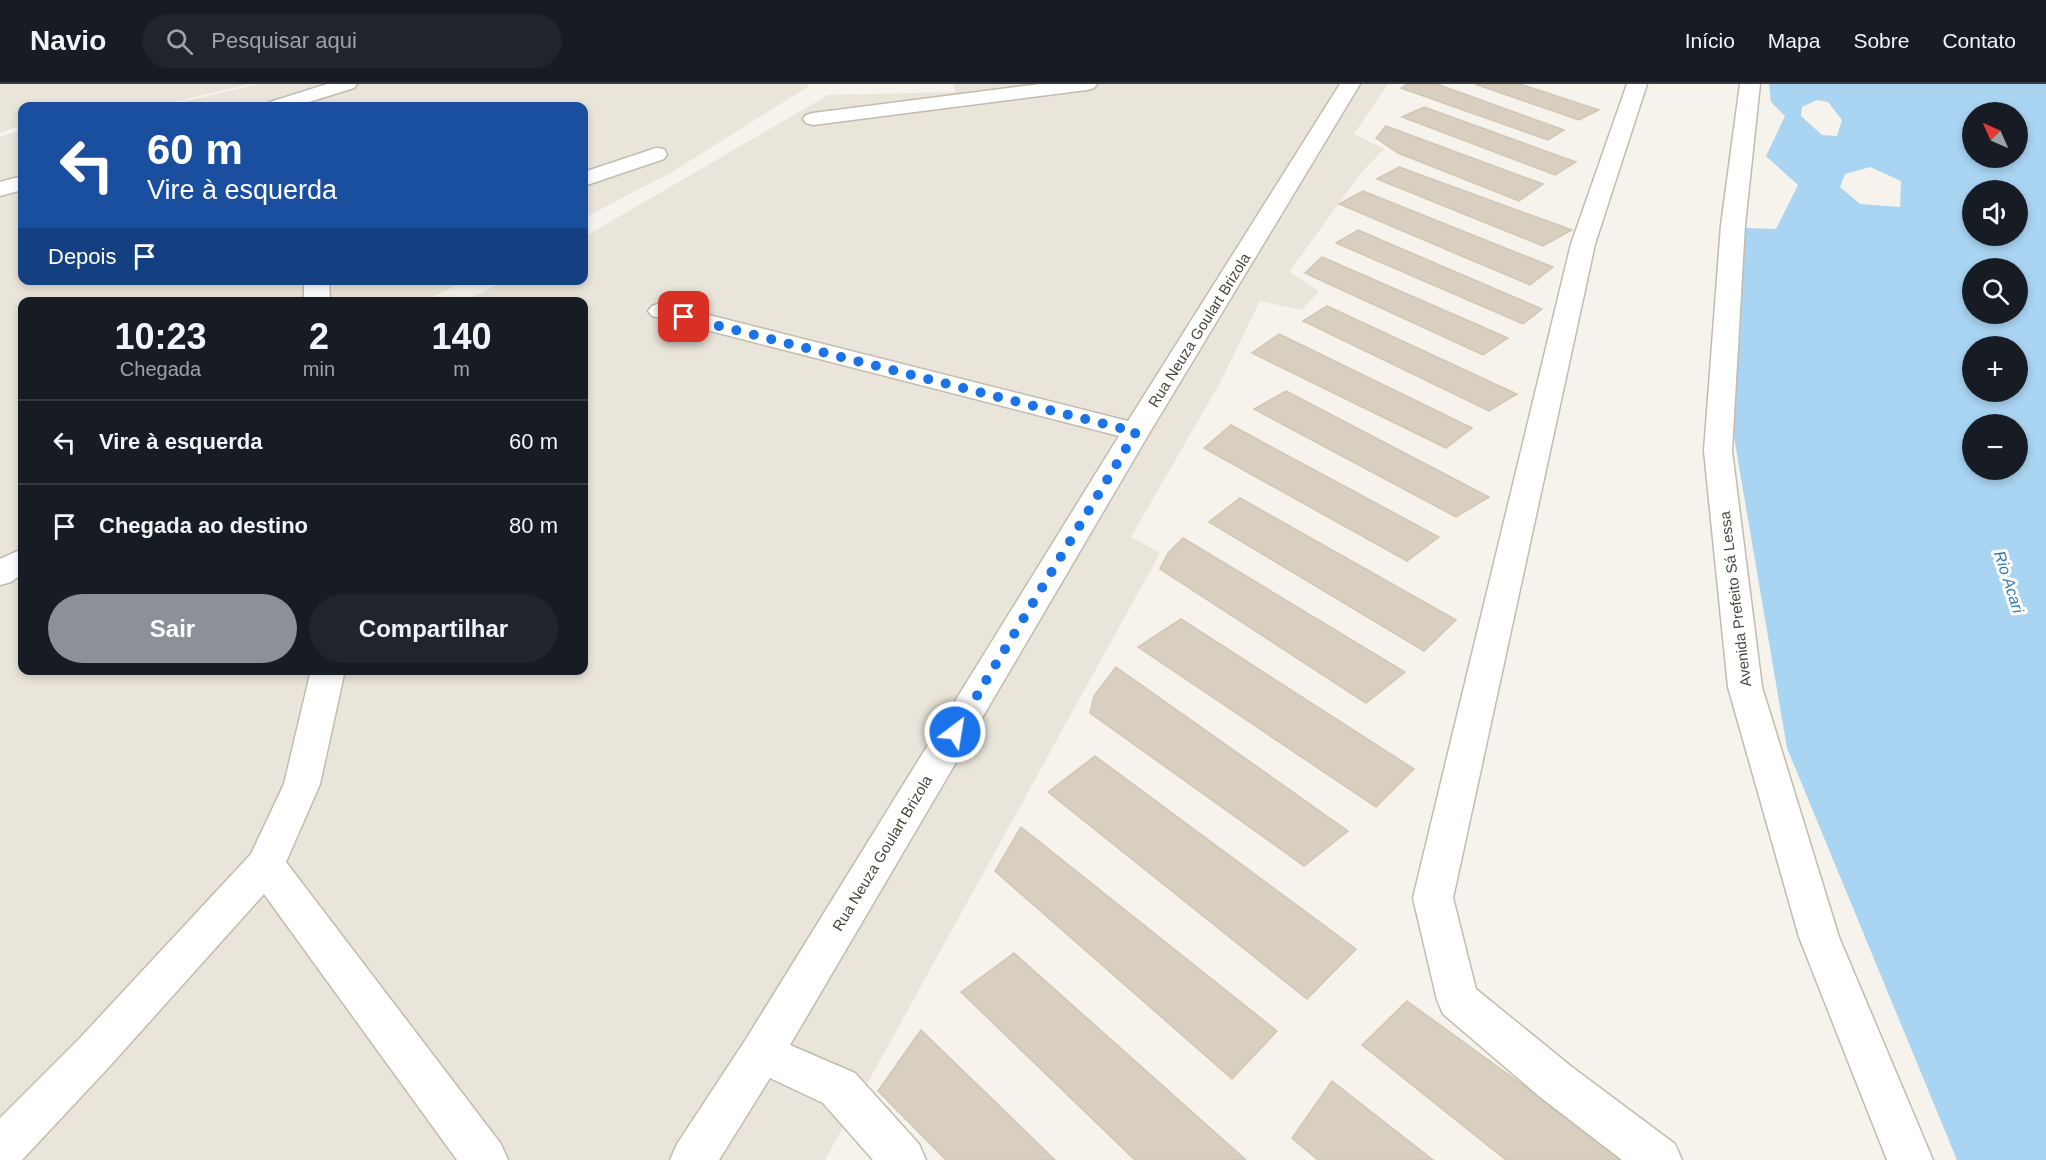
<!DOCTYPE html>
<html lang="pt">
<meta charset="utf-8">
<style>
:root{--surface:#171b24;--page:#20242c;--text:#f1f3f6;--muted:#9ea1a6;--line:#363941;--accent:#8c9099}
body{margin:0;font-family:Arial,sans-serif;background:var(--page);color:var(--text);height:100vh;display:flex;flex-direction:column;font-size:22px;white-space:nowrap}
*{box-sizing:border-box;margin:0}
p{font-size:20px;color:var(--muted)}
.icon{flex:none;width:33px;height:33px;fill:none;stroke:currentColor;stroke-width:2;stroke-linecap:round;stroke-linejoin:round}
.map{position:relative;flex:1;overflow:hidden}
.side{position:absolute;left:18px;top:213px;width:570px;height:378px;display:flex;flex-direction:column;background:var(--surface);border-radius:12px;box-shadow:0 3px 9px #0003}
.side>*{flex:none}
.guide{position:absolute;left:18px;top:18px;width:570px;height:183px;border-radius:12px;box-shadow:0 3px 9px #0003;background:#1a4fa0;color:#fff;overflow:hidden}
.needle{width:39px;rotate:315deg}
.tools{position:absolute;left:1962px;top:18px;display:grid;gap:12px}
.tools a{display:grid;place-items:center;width:66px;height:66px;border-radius:50%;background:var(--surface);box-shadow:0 3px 9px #0003;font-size:30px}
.pin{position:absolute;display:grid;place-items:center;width:51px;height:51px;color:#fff;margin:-26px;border-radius:12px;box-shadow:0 3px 9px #0006}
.me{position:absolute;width:66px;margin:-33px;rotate:31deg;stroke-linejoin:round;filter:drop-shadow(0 0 4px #0008)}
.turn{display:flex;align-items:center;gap:21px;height:126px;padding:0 30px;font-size:27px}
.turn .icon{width:78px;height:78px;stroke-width:2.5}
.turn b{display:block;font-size:42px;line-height:51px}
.then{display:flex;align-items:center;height:57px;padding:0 30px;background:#0003;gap:12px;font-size:22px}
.eta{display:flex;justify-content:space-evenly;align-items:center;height:102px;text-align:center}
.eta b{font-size:36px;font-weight:700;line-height:42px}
.action{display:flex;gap:12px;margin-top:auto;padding:12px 30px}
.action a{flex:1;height:69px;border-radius:36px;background:var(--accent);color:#fff;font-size:24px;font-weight:700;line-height:69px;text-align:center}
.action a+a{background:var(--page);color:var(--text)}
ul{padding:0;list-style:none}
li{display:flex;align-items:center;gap:18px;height:84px;padding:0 30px;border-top:2px solid var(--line)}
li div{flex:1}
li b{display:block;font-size:22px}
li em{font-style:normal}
header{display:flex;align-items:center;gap:36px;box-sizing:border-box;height:84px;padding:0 30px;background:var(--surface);border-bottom:2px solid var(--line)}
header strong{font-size:28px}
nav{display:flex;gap:33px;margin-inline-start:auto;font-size:21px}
.search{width:420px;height:54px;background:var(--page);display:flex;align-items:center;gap:15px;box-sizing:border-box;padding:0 21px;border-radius:33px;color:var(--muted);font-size:22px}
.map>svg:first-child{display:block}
</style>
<header>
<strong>Navio</strong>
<div class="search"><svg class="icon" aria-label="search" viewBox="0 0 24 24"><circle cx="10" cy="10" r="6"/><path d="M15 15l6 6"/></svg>Pesquisar aqui</div>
<nav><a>Início</a><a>Mapa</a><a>Sobre</a><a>Contato</a></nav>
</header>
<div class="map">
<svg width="2046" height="1076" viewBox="0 0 2046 1076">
<rect width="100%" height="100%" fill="#f6f3ec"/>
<!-- residential -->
<g fill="#eae5da">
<polygon points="0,0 251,0 155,22 22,22 22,41 0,49"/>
<polygon points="259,0 806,0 809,2 672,88 584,134 584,22 164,22"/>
<polygon points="953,0 1388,0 1354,50 1384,65 1361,89 1289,188 1319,207 1302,226 1260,217 1221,297 1131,453 1160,469 825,1076 0,1076 0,487 22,474 22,586 584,586 584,218 463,217 506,197 584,196 584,153 828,11 955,8"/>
<polygon points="22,45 22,196 464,197 424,218 22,218 22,467 0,480 0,53"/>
</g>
<!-- water -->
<path fill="#a9d4f2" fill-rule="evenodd" d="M1769,0H2046V1076H1957L1787,664L1727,312L1744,144L1776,145L1798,101L1766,72L1785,32L1771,18ZM1817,16L1828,18L1842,36L1837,52L1822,51L1801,32L1802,23ZM1972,28H2018V74H1972ZM1870,83L1901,97L1900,123L1860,120L1840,103L1845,90ZM1972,106H2018V152H1972ZM1972,184H2018V230H1972ZM1972,262H2018V308H1972ZM1972,340H2018V386H1972Z"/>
<!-- building -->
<g fill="#d8cfc1" stroke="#d3c7b4" stroke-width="1.5">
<polygon points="1407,0 1437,0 1564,46 1548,56 1401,4"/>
<polygon points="1475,0 1520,0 1599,26 1579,36"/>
<polygon points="1424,23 1576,78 1555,91 1402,33"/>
<polygon points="1386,42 1543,100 1519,117 1398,69 1376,54"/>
<polygon points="1399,83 1572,146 1543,162 1377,95"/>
<polygon points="1363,107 1553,183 1530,201 1339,120"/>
<polygon points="1358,146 1542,225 1523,240 1336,159"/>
<polygon points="1322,173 1508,254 1483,271 1305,189"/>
<polygon points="1327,222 1517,310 1489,327 1303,237"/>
<polygon points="1279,250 1472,344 1446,364 1252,269"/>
<polygon points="1286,307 1489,413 1456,433 1254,325"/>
<polygon points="1231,341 1439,453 1407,477 1204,364"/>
<polygon points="1240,414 1456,536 1424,567 1209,438"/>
<polygon points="1183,454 1405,588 1366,619 1160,485 1168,469"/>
<polygon points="1181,535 1414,685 1376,723 1138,563"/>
<polygon points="1116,583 1348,747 1304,782 1090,629 1094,612"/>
<polygon points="1095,672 1356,865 1307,915 1048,708"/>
<polygon points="1021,743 1277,947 1232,995 995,787"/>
<polygon points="1014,869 1246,1076 1135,1076 961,908"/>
<polygon points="1407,917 1626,1076 1506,1076 1362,961"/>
<polygon points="921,946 1055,1076 946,1076 878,1007"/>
<polygon points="1332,997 1433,1076 1318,1076 1292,1054"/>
</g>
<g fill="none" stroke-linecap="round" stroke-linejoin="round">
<defs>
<g id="minor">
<polygon points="327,0 357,0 354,4 296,22 267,22 270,18"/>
<polygon points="1040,0 1097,0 1094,4 1087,6 813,41 806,39 803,35 806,31 813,29"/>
<polygon points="1340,0 1360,0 1150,348 790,961 855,989 919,1060 926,1076 873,1076 823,1019 770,994 719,1076 670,1076 677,1060 746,955 1119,352 652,232 648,227 652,222 661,219 1128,337"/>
<polygon points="1627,0 1647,0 1595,160 1453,814 1476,905 1572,983 1675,1060 1682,1076 1622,1076 1540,1013 1443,930 1437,916 1413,814 1571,160"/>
<polygon points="1740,0 1760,0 1745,141 1732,367 1762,603 1839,853 1933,1076 1887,1076 1799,853 1728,603 1704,367 1721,141"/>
<polygon points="656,64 664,65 667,70 664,75 584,102 584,88"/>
<polygon points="22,92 22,106 0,112 0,98"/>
<polygon points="304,196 329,196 330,218 304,218"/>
<polygon points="22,465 22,490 11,498 0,501 0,475"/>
<polygon points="311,586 345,586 320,700 286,778 501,1060 508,1076 457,1076 264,810 109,983 22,1076 0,1076 0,1034 79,955 251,770 284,700"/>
</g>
</defs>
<!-- minor casing -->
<use href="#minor" stroke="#c2bbae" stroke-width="3"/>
<!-- minor -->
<use href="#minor" fill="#fff" fill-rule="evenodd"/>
</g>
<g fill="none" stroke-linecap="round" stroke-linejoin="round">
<!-- route -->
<polyline stroke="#1a73e8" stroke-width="10" stroke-dasharray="0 18" points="684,233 1136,348 955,648"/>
</g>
<g text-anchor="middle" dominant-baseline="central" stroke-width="6" stroke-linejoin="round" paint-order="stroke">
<!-- street labels -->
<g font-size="15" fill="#4b4439" stroke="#fff">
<text transform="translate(1199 246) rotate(-58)">Rua Neuza Goulart Brizola</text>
<text transform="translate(1735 515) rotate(-97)">Avenida Prefeito Sá Lessa</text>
<text transform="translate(882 769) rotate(-59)">Rua Neuza Goulart Brizola</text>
</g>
<!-- water labels -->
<g font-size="16" font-style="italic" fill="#2e7ab2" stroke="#fff">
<text transform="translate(2009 498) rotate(72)">Rio Acari</text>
</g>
</g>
</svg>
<div class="tools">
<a><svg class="needle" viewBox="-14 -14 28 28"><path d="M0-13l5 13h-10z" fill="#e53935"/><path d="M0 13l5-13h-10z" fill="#9ea1a6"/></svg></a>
<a><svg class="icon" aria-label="sound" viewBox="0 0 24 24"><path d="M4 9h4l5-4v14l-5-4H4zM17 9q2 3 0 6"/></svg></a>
<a><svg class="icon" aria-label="search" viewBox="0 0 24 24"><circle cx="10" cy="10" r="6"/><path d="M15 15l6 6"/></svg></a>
<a>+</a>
<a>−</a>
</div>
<div class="pin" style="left:684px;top:233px;background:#d93025"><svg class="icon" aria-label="arrive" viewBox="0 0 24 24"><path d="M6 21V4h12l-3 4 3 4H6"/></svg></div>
<svg class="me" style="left:955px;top:648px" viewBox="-20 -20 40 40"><circle r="17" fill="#1a73e8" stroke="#fff" stroke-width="3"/><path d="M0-11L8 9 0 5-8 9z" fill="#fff"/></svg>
<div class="guide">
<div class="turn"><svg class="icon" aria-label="left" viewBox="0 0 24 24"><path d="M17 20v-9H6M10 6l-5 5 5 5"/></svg><div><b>60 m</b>Vire à esquerda</div></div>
<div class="then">Depois<svg class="icon" aria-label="arrive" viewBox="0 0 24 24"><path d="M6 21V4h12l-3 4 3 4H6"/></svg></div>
</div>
<section class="side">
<div class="eta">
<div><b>10:23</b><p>Chegada</p></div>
<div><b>2</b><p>min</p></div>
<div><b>140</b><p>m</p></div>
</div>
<ul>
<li><svg class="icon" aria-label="left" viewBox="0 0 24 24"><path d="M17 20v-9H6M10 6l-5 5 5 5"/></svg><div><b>Vire à esquerda</b></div><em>60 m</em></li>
<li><svg class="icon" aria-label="arrive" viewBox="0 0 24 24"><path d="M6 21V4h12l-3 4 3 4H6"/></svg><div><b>Chegada ao destino</b></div><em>80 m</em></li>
</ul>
<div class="action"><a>Sair</a><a>Compartilhar</a></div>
</section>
</div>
